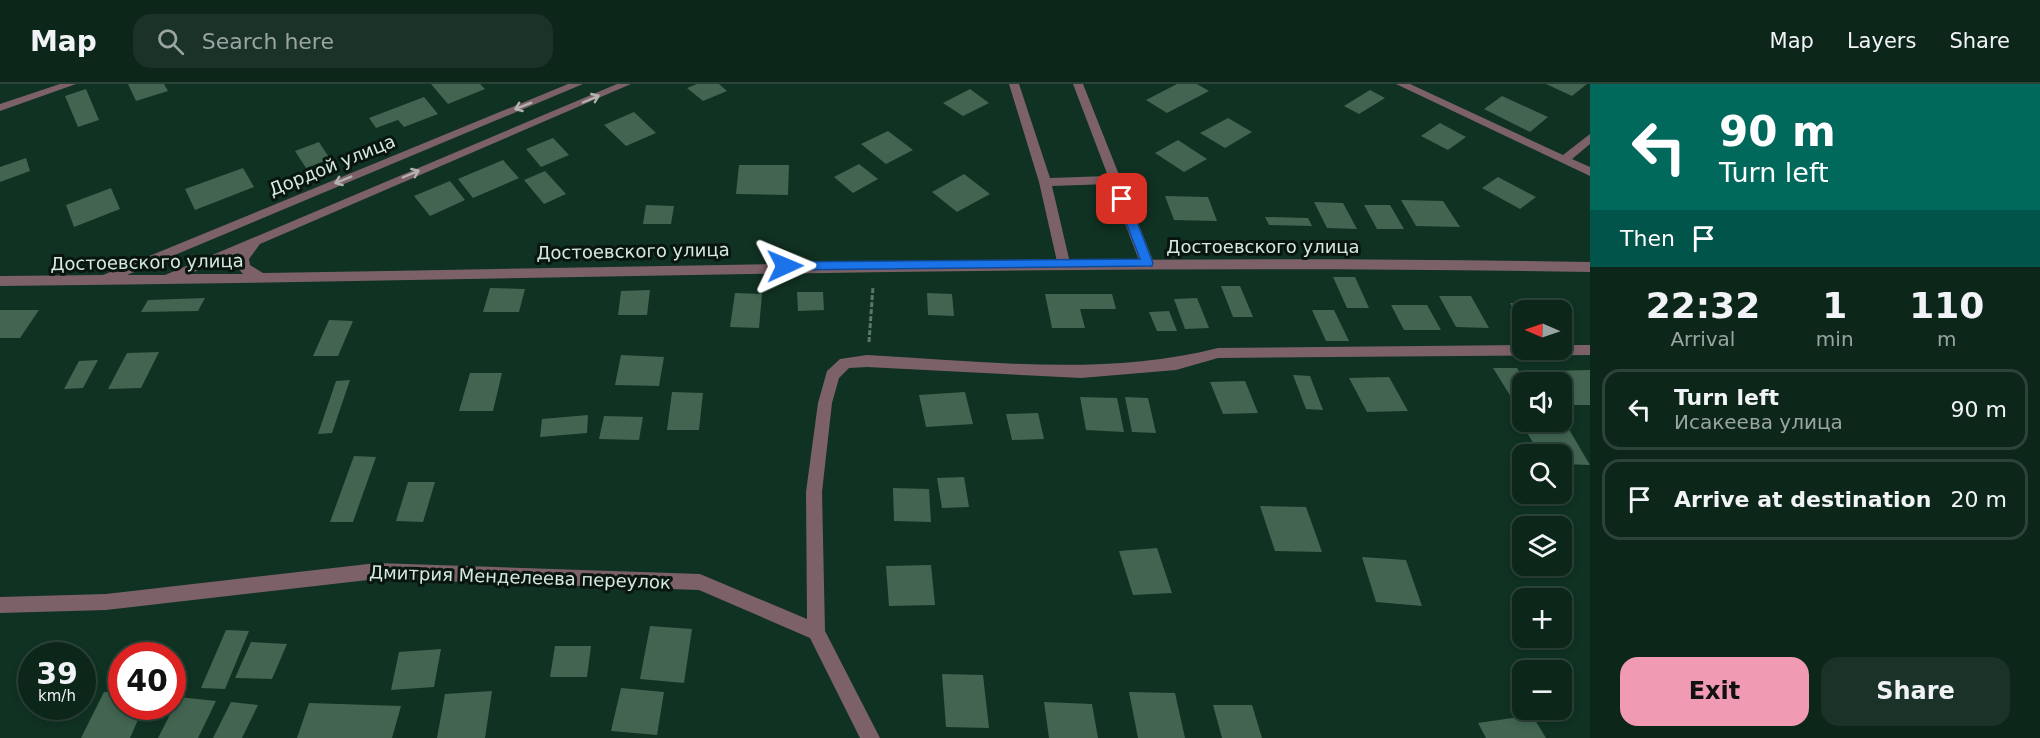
<!DOCTYPE html>
<meta charset="utf-8">
<style>
:root{--surface:#0c261a;--page:#1a3227;--text:#f1f3f6;--muted:#9aa5a2;--line:#2c4339;--accent:#f09ab4}
body{margin:0;font-family:"DejaVu Sans",sans-serif;background:var(--page);color:var(--text);height:100vh;display:flex;flex-direction:column;font-size:22px;white-space:nowrap}
*{box-sizing:border-box;margin:0}
p{font-size:20px;color:var(--muted)}
.icon{flex:none;width:33px;height:33px;fill:none;stroke:currentColor;stroke-width:2;stroke-linecap:round;stroke-linejoin:round}
.map{position:relative;flex:1;overflow:hidden}
.panel{display:flex;flex-direction:column;background:var(--surface);width:450px}
.panel>*{flex:none}
.top-card{background:#00695c;color:#fff;overflow:hidden}
.needle{width:39px;rotate:272deg}
.controls{position:absolute;left:1512px;top:216px;display:grid;gap:12px}
.controls a{display:grid;place-items:center;width:60px;height:60px;border-radius:12px;background:var(--surface);box-shadow:0 3px 9px #0003,0 0 0 2px var(--line);font-size:30px}
.speed{position:absolute;left:18px;top:558px;display:flex;gap:12px;font-size:30px;font-weight:700;text-align:center}
.speed>*{display:grid;place-content:center;width:78px;height:78px;border-radius:50%;background:var(--surface);box-shadow:0 3px 9px #0003,0 0 0 2px var(--line);line-height:1}
.speed small{font-size:15px;font-weight:400}
.speed .limit{border:9px solid #d22;background:#fff;color:#111}
.pin{position:absolute;display:grid;place-items:center;width:51px;height:51px;color:#fff;margin:-26px;border-radius:12px;box-shadow:0 3px 9px #0006}
.me{position:absolute;width:66px;margin:-33px;rotate:89deg;stroke-linejoin:round;filter:drop-shadow(0 0 4px #0008)}
.turn{display:flex;align-items:center;gap:21px;height:126px;padding:0 30px;font-size:27px}
.turn .icon{width:78px;height:78px;stroke-width:2.5}
.turn b{display:block;font-size:42px;line-height:51px}
.then{display:flex;align-items:center;height:57px;padding:0 30px;background:#0003;gap:12px;font-size:22px}
.eta{display:flex;justify-content:space-evenly;align-items:center;height:102px;text-align:center}
.eta b{font-size:36px;font-weight:800;line-height:42px}
.action{display:flex;gap:12px;margin-top:auto;padding:12px 30px}
.action a{flex:1;height:69px;border-radius:18px;background:var(--accent);color:#111;font-size:24px;font-weight:800;line-height:69px;text-align:center}
.action a+a{background:var(--page);color:var(--text)}
ul{padding:0;list-style:none}
li{display:flex;align-items:center;gap:18px;height:81px;margin:0 12px 9px;padding:0 18px;border:3px solid var(--line);border-radius:18px}
li div{flex:1}
li b{display:block;font-size:22px}
li em{font-style:normal}
header{display:flex;align-items:center;gap:36px;box-sizing:border-box;height:84px;padding:0 30px;background:var(--surface);border-bottom:2px solid var(--line)}
header strong{font-size:28px}
nav{display:flex;gap:33px;margin-inline-start:auto;font-size:21px}
.search{width:420px;height:54px;background:var(--page);display:flex;align-items:center;gap:15px;box-sizing:border-box;padding:0 21px;border-radius:18px;color:var(--muted);font-size:22px}
main{display:flex;flex:1;min-height:0}
.map>svg:first-child{display:block}
</style>
<header>
<strong>Map</strong>
<div class="search"><svg class="icon" aria-label="search" viewBox="0 0 24 24"><circle cx="10" cy="10" r="6"/><path d="M15 15l6 6"/></svg>Search here</div>
<nav><a>Map</a><a>Layers</a><a>Share</a></nav>
</header>
<main>
<div class="map">
<svg width="1590" height="654" viewBox="0 0 1590 654">
<rect width="100%" height="100%" fill="#103222"/>
<!-- building -->
<g fill="#426451">
<polygon points="128,0 164,0 168,7 136,17"/>
<polygon points="431,0 480,0 485,5 448,20"/>
<polygon points="697,0 719,0 727,7 703,17 687,4"/>
<polygon points="1177,0 1197,0 1209,7 1167,29 1146,16"/>
<polygon points="1546,0 1587,0 1572,12"/>
<polygon points="86,5 99,36 78,43 65,12"/>
<polygon points="970,5 989,19 963,32 943,19"/>
<polygon points="1370,6 1385,14 1359,30 1344,22"/>
<polygon points="1502,12 1548,33 1530,48 1484,25"/>
<polygon points="424,13 438,30 404,43 398,36 376,44 369,34"/>
<polygon points="634,28 656,49 626,62 604,41"/>
<polygon points="1228,34 1252,48 1225,64 1200,49"/>
<polygon points="1440,39 1466,53 1448,66 1421,52"/>
<polygon points="888,47 913,66 886,80 861,60"/>
<polygon points="553,54 569,71 541,83 526,65"/>
<polygon points="1178,56 1207,75 1184,88 1155,69"/>
<polygon points="319,58 330,75 306,84 295,67"/>
<polygon points="26,74 30,87 0,98 0,83"/>
<polygon points="503,76 519,94 473,114 458,95"/>
<polygon points="859,80 878,95 853,109 834,93"/>
<polygon points="739,81 789,81 788,111 736,110"/>
<polygon points="243,84 254,103 195,126 185,105"/>
<polygon points="545,87 566,110 544,120 524,96"/>
<polygon points="964,90 990,110 957,128 932,108"/>
<polygon points="1498,93 1536,113 1520,125 1482,104"/>
<polygon points="450,97 465,116 430,132 414,112"/>
<polygon points="111,104 120,125 74,143 66,121"/>
<polygon points="1165,112 1208,113 1217,137 1174,136"/>
<polygon points="1401,116 1443,117 1460,143 1416,142"/>
<polygon points="1314,118 1343,119 1357,145 1327,144"/>
<polygon points="646,121 674,122 671,140 643,140"/>
<polygon points="1364,121 1390,121 1404,145 1377,145"/>
<polygon points="1265,133 1308,134 1312,142 1269,141"/>
<polygon points="1333,193 1355,193 1369,224 1347,224"/>
<polygon points="1221,202 1240,202 1253,233 1233,233"/>
<polygon points="490,204 525,205 519,228 483,228"/>
<polygon points="650,206 647,231 618,231 621,207"/>
<polygon points="797,208 823,208 824,226 798,227"/>
<polygon points="735,209 762,210 759,244 730,243"/>
<polygon points="927,209 952,210 954,232 928,231"/>
<polygon points="1045,210 1112,210 1116,225 1080,225 1085,244 1052,244"/>
<polygon points="1439,212 1471,212 1489,244 1456,243"/>
<polygon points="205,214 198,227 141,228 148,216"/>
<polygon points="1197,214 1209,244 1185,245 1174,215"/>
<polygon points="1510,219 1533,220 1537,226 1522,226 1522,240"/>
<polygon points="1391,221 1427,221 1441,246 1404,246"/>
<polygon points="0,226 39,226 20,254 0,254"/>
<polygon points="1312,226 1334,226 1349,257 1326,257"/>
<polygon points="1169,227 1177,247 1157,247 1149,228"/>
<polygon points="329,236 353,237 338,272 313,272"/>
<polygon points="159,268 141,304 108,305 127,269"/>
<polygon points="621,271 664,273 659,302 615,301"/>
<polygon points="98,276 83,304 64,305 79,277"/>
<polygon points="1493,284 1517,284 1526,298 1522,298 1522,320 1516,321"/>
<polygon points="1590,286 1590,321 1571,321 1562,306 1562,298 1556,298 1549,287"/>
<polygon points="470,289 502,289 493,327 459,327"/>
<polygon points="1293,291 1310,292 1323,326 1306,325"/>
<polygon points="1389,293 1408,327 1367,328 1349,294"/>
<polygon points="350,296 332,349 318,350 336,297"/>
<polygon points="1245,297 1258,329 1223,330 1210,298"/>
<polygon points="672,308 703,309 699,346 667,346"/>
<polygon points="965,308 973,340 926,343 919,311"/>
<polygon points="1080,313 1117,314 1124,348 1086,346"/>
<polygon points="1125,313 1148,314 1156,349 1132,348"/>
<polygon points="1038,329 1044,355 1012,356 1006,330"/>
<polygon points="588,331 587,349 540,353 542,335"/>
<polygon points="604,332 643,333 639,356 599,355"/>
<polygon points="1523,341 1567,342 1590,381 1562,380 1562,370 1539,370"/>
<polygon points="354,372 376,373 353,438 330,438"/>
<polygon points="964,393 969,423 942,424 937,394"/>
<polygon points="408,398 435,398 423,438 396,437"/>
<polygon points="893,404 929,405 931,438 894,437"/>
<polygon points="1260,422 1306,423 1322,468 1275,467"/>
<polygon points="1157,464 1172,509 1133,511 1119,467"/>
<polygon points="1362,473 1406,476 1422,522 1376,518"/>
<polygon points="931,481 935,521 889,522 886,482"/>
<polygon points="650,542 692,545 684,599 640,595"/>
<polygon points="226,546 249,547 225,605 201,604"/>
<polygon points="251,558 287,560 272,595 235,594"/>
<polygon points="555,562 591,562 587,593 550,593"/>
<polygon points="441,565 434,603 391,606 399,568"/>
<polygon points="942,590 983,591 989,644 946,643"/>
<polygon points="621,604 664,608 657,651 611,647"/>
<polygon points="492,607 485,654 437,654 445,610"/>
<polygon points="104,608 122,609 122,622 144,622 130,654 81,654"/>
<polygon points="1129,608 1175,609 1185,654 1138,654"/>
<polygon points="179,613 216,617 198,654 158,654"/>
<polygon points="231,618 258,621 242,654 213,654"/>
<polygon points="1044,618 1092,620 1098,654 1049,654"/>
<polygon points="309,619 401,622 392,654 297,654"/>
<polygon points="1213,621 1252,621 1262,654 1222,654"/>
<polygon points="1532,631 1546,654 1486,654 1478,639"/>
</g>
<g fill="none" stroke-linecap="round" stroke-linejoin="round">
<!-- path -->
<polyline stroke="#5b7769" stroke-width="3" stroke-dasharray="5 2" stroke-linecap="butt" points="869,258 873,203"/>
<!-- minor -->
<g fill="#7c6168" fill-rule="evenodd">
<polygon points="60,0 76,0 0,27 0,20"/>
<polygon points="1009,0 1019,0 1050,94 1108,92 1073,0 1083,0 1154,179 1152,182 1142,182 1140,179 1110,100 1052,102 1070,179 1063,184 1058,182 1039,98"/>
<polygon points="1396,0 1410,0 1563,71 1590,50 1590,60 1572,75 1590,83 1590,92"/>
<path d="M1522,261V266H1562V261H1590V271L1218,274L1176,286L1081,294L867,283L849,284L839,294L832,319L822,408L825,547L880,654H860L810,554L699,506L377,495L106,526L0,529V513L106,510L377,479L700,490L807,535L806,408L818,319L827,287L840,275L867,271C984,277 1103,293 1218,264Z"/>
</g>
<!-- tertiary -->
<path fill="#7c6168" fill-rule="evenodd" d="M568,0H583L127,191H165L617,0H631L260,160L249,175L250,181L263,189C706,182 1148,170 1590,178V188C1060,178 530,197 0,202V192L103,191ZM239,169L235,174L237,183L243,190H189Z"/>
</g>
<!-- one-way arrows -->
<defs><path id="oneway-shaft" d="M-6 0H5M1.5-3L5.5 0L1.5 3" fill="none" stroke-width="1.6" stroke-linecap="round" stroke-linejoin="round" transform="scale(1.5)"/></defs>
<g stroke="#b2b3af">
<use href="#oneway-shaft" transform="translate(591 15) rotate(-23)"/>
<use href="#oneway-shaft" transform="translate(523 22) rotate(158)"/>
<use href="#oneway-shaft" transform="translate(411 90) rotate(-23)"/>
<use href="#oneway-shaft" transform="translate(343 96) rotate(158)"/>
</g>
<!-- route -->
<polygon fill="#1a73e8" stroke="#114b97" stroke-width="1.5" points="1122,112 1128,115 1153,179 1152,182 785,186 779,182 785,178 1140,175 1117,115"/>
<g text-anchor="middle" dominant-baseline="central" stroke-width="6" stroke-linejoin="round" paint-order="stroke">
<!-- street labels -->
<g font-size="18" fill="#d6e9de" stroke="#09160f">
<text transform="translate(332 81) rotate(-22)">Дордой улица</text>
<text x="1263" y="162">Достоевского улица</text>
<text transform="translate(633 167) rotate(-1)">Достоевского улица</text>
<text transform="translate(147 178) rotate(-1)">Достоевского улица</text>
<text transform="translate(520 493) rotate(2)">Дмитрия Менделеева переулок</text>
</g>
</g>
</svg>
<div class="controls">
<a><svg class="needle" viewBox="-14 -14 28 28"><path d="M0-13l5 13h-10z" fill="#e53935"/><path d="M0 13l5-13h-10z" fill="#9aa5a2"/></svg></a>
<a><svg class="icon" aria-label="sound" viewBox="0 0 24 24"><path d="M4 9h4l5-4v14l-5-4H4zM17 9q2 3 0 6"/></svg></a>
<a><svg class="icon" aria-label="search" viewBox="0 0 24 24"><circle cx="10" cy="10" r="6"/><path d="M15 15l6 6"/></svg></a>
<a><svg class="icon" aria-label="layers" viewBox="0 0 24 24"><path d="M12 4l9 5-9 5-9-5zM3 14l9 5 9-5"/></svg></a>
<a>+</a>
<a>−</a>
</div>
<div class="speed"><div>39<small>km/h</small></div><div class="limit">40</div></div>
<div class="pin" style="left:1122px;top:115px;background:#d93025"><svg class="icon" aria-label="arrive" viewBox="0 0 24 24"><path d="M6 21V4h12l-3 4 3 4H6"/></svg></div>
<svg class="me" style="left:785px;top:182px" viewBox="-20 -20 40 40"><path d="M0-17L14 15 0 8-14 15z" fill="#1a73e8" stroke="#fff" stroke-width="4"/></svg>
</div>
<section class="panel">
<div class="top-card">
<div class="turn"><svg class="icon" aria-label="left" viewBox="0 0 24 24"><path d="M17 20v-9H6M10 6l-5 5 5 5"/></svg><div><b>90 m</b>Turn left</div></div>
<div class="then">Then<svg class="icon" aria-label="arrive" viewBox="0 0 24 24"><path d="M6 21V4h12l-3 4 3 4H6"/></svg></div>
</div>
<div class="eta">
<div><b>22:32</b><p>Arrival</p></div>
<div><b>1</b><p>min</p></div>
<div><b>110</b><p>m</p></div>
</div>
<ul>
<li><svg class="icon" aria-label="left" viewBox="0 0 24 24"><path d="M17 20v-9H6M10 6l-5 5 5 5"/></svg><div><b>Turn left</b><p>Исакеева улица</p></div><em>90 m</em></li>
<li><svg class="icon" aria-label="arrive" viewBox="0 0 24 24"><path d="M6 21V4h12l-3 4 3 4H6"/></svg><div><b>Arrive at destination</b></div><em>20 m</em></li>
</ul>
<div class="action"><a>Exit</a><a>Share</a></div>
</section>
</main>
